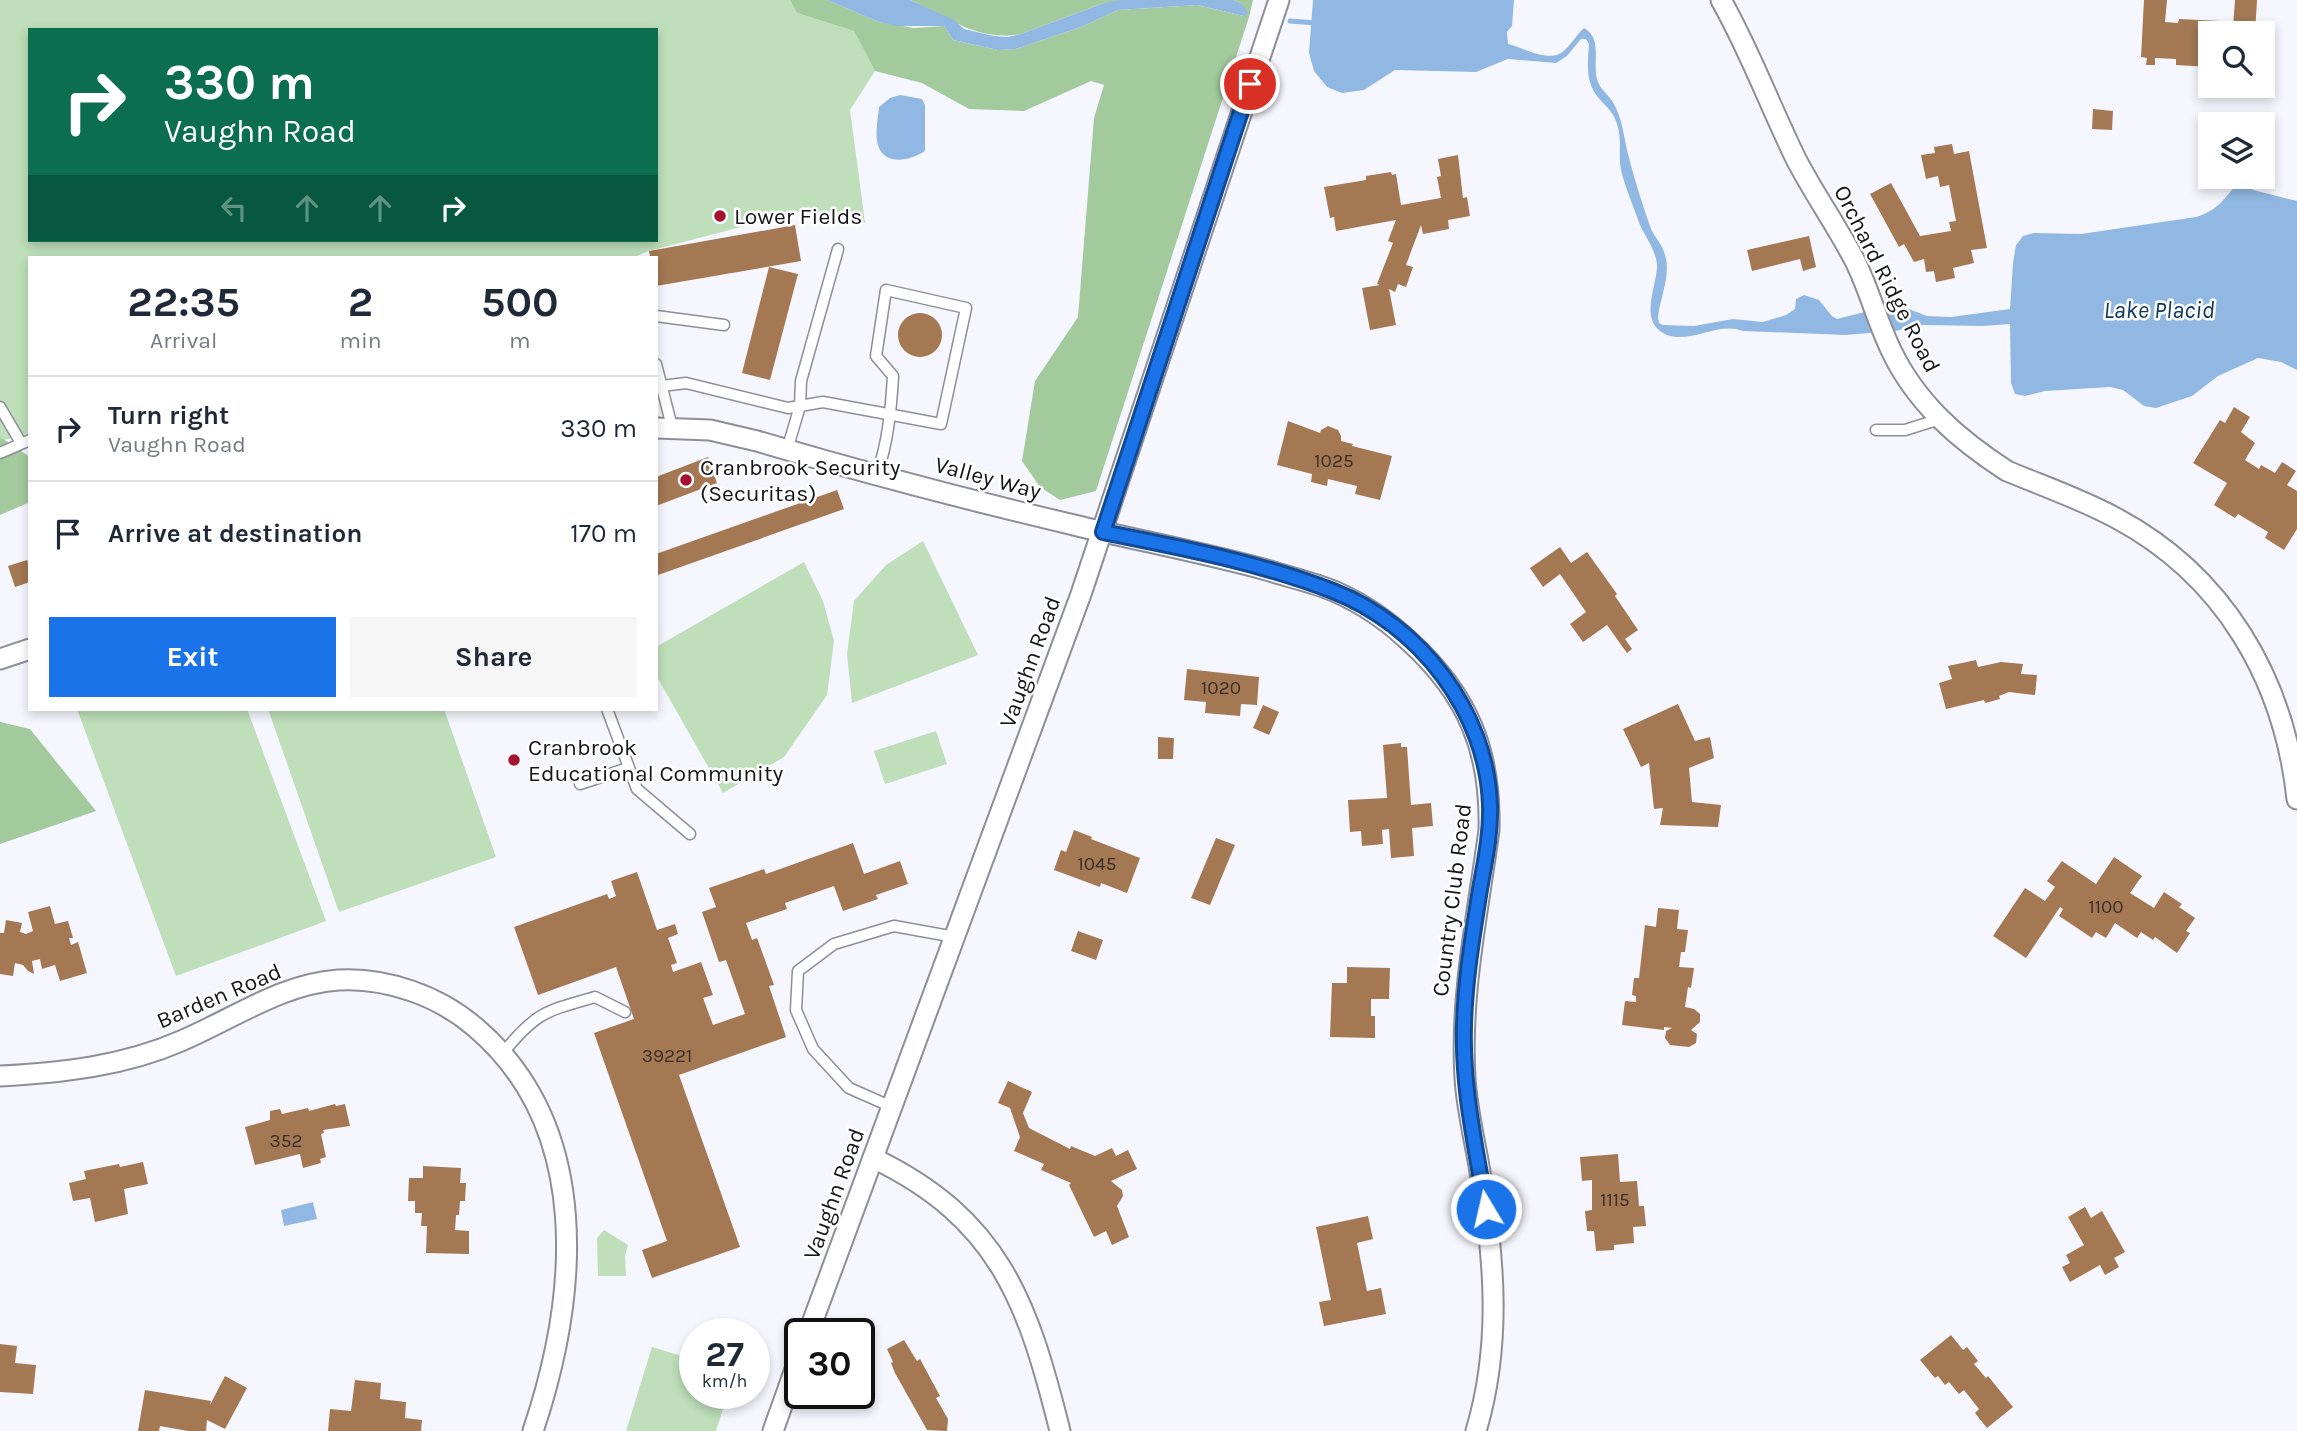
<!DOCTYPE html>
<style>
:root{--surface:#fff;--page:#f6f6f7;--text:#1f2937;--muted:#747a83;--line:#e0e1e3;--accent:#1a73e8}
body{margin:0;font-family:Karla,sans-serif;background:var(--page);color:var(--text);height:100vh;display:flex;flex-direction:column;font-size:26px;white-space:nowrap}
*{box-sizing:border-box;margin:0}
p{font-size:23px;color:var(--muted)}
.icon{flex:none;width:38px;height:38px;fill:none;stroke:currentColor;stroke-width:2;stroke-linecap:round;stroke-linejoin:round}
.map{position:relative;flex:1;overflow:hidden}
.drawer{position:absolute;left:28px;top:256px;width:630px;height:455px;display:flex;flex-direction:column;background:var(--surface);border-radius:0px;box-shadow:0 4px 10px #0003}
.drawer>*{flex:none}
.banner{position:absolute;left:28px;top:28px;width:630px;height:214px;border-radius:0px;box-shadow:0 4px 10px #0003;background:#0b6e4f;color:#fff;overflow:hidden}
.controls{position:absolute;left:2198px;top:21px;display:grid;gap:14px}
.controls a{display:grid;place-items:center;width:77px;height:77px;border-radius:0px;background:var(--surface);box-shadow:0 4px 10px #0003;font-size:35px}
.speed{position:absolute;left:679px;top:1318px;display:flex;gap:14px;font-size:35px;font-weight:700;text-align:center}
.speed>*{display:grid;place-content:center;width:91px;height:91px;border-radius:50%;background:var(--surface);box-shadow:0 4px 10px #0003;line-height:1}
.speed small{font-size:18px;font-weight:400}
.speed .limit{border:4px solid #111;border-radius:10px;background:#fff;color:#111}
.pin{position:absolute;display:grid;place-items:center;width:60px;height:60px;color:#fff;margin:-30px;border:4px solid #fff;border-radius:50%;box-shadow:0 2px 7px #0007}
.me{position:absolute;width:77px;margin:-38px;rotate:351deg;stroke-linejoin:round;filter:drop-shadow(0 0 5px #0008)}
.turn{display:flex;align-items:center;gap:24px;height:147px;padding:0 21px;font-size:32px}
.turn .icon{width:91px;height:91px;stroke-width:2.5}
.turn b{display:block;font-size:49px;line-height:60px}
.lanes{display:flex;align-items:center;height:66px;padding:0 21px;background:#0003;justify-content:center;gap:35px;direction:ltr}
.lanes .off{opacity:.35}
.eta{display:flex;justify-content:space-evenly;align-items:center;height:119px;text-align:center}
.eta b{font-size:42px;font-weight:700;line-height:49px}
.primary-button{display:flex;gap:14px;margin-top:auto;padding:14px 21px}
.primary-button a{flex:1;height:80px;border-radius:0px;background:var(--accent);color:#fff;font-size:28px;font-weight:700;line-height:80px;text-align:center}
.primary-button a+a{background:var(--page);color:var(--text)}
ul{padding:0;list-style:none}
li{display:flex;align-items:center;gap:21px;height:105px;padding:0 21px;border-top:2px solid var(--line)}
li div{flex:1}
li b{display:block;font-size:26px}
li em{font-style:normal}
.map>svg:first-child{display:block}
</style>
<div class="map">
<svg width="2297" height="1431" viewBox="0 0 2297 1431">
<rect width="100%" height="100%" fill="#f6f6fe"/>
<!-- green -->
<g fill="#bedfba" fill-rule="evenodd">
<path d="M0,0H790L797,13L854,31L875,71L850,110L865,223L810,209L649,251L634,257H30V433L4,440L0,437ZM30,30H656V240H30Z"/>
<polygon points="923,541 978,655 852,703 847,654 854,601 886,565"/>
<polygon points="804,562 823,601 834,641 827,695 784,757 723,793 656,675 656,647"/>
<polygon points="77,709 247,709 326,921 176,976"/>
<polygon points="268,709 444,709 496,857 339,912"/>
<polygon points="936,731 947,764 885,784 874,751"/>
<polygon points="604,1230 628,1245 625,1256 626,1276 598,1276 597,1238"/>
<polygon points="652,1347 695,1360 695,1393 728,1393 716,1431 626,1431"/>
</g>
<!-- forest -->
<g fill="#a3ca9d">
<polygon points="790,0 827,0 879,22 914,28 944,26 953,40 998,50 1016,49 1081,27 1118,10 1197,5 1244,16 1241,3 1233,0 1253,0 1249,17 1096,491 1060,500 1040,487 1022,461 1035,381 1078,317 1094,118 1104,85 1091,81 1024,111 969,109 922,83 875,71 854,31 797,13"/>
<path d="M910,0H1153L1104,3L1021,34C977,42 948,17 910,0Z"/>
<polygon points="0,437 30,457 30,502 0,515"/>
<polygon points="0,722 30,729 96,811 0,844"/>
</g>
<!-- water -->
<g fill="#91b8e3">
<polygon points="827,0 910,0 954,20 964,29 994,36 1007,37 1021,34 1104,3 1120,0 1233,0 1241,3 1248,13 1244,16 1197,5 1118,10 1081,27 1016,49 998,50 953,40 944,26 898,26 879,22"/>
<path d="M1313,0H1514L1512,26L1507,32L1508,44C1521,47 1547,62 1561,53C1570,47 1576,35 1584,28C1604,39 1591,64 1598,82C1602,92 1612,97 1616,108C1623,123 1624,138 1628,154C1634,178 1642,203 1650,226C1654,238 1663,243 1666,259C1670,277 1660,299 1658,317L1659,323L1663,325L1694,326L1733,319L1763,322L1786,315L1795,309L1796,299L1804,295L1819,300L1832,316L1837,319L1896,304L1927,316L1951,317L2010,309L2013,263L2016,245L2023,236L2034,233L2081,234L2196,217C2219,210 2224,198 2239,182L2253,190L2297,201V370L2281,362L2258,358L2218,376L2192,396L2156,408L2144,406L2123,390L2110,387L2045,391L2025,396L2015,394L2011,383L2010,324L1982,326L1924,325L1895,331L1845,335L1743,331C1717,320 1684,349 1660,331C1640,316 1658,283 1657,264C1655,249 1646,238 1640,225C1635,210 1621,178 1620,163C1619,147 1622,138 1616,121C1612,110 1604,105 1597,96C1585,81 1588,62 1589,44L1586,39H1581L1567,56L1556,63L1508,59L1476,72L1395,70L1364,90L1342,93L1327,87L1314,71L1309,53Z"/>
<path d="M900,95L922,99L925,105V151C912,160 887,166 879,148C874,137 878,119 879,107L890,98Z"/>
<polygon points="313,1202 317,1219 284,1226 281,1210"/>
</g>
<g fill="none" stroke-linecap="round" stroke-linejoin="round">
<!-- stream -->
<polyline stroke="#91b8e3" stroke-width="5" points="1290,21 1316,23"/>
</g>
<!-- building -->
<g fill="#a37853">
<polygon points="2144,0 2167,0 2165,22 2178,23 2179,19 2221,21 2220,26 2233,27 2235,0 2257,0 2255,33 2210,33 2210,67 2176,65 2176,59 2155,58 2155,65 2146,65 2147,58 2141,57"/>
<polygon points="2093,109 2113,111 2112,130 2092,129"/>
<polygon points="1952,144 1954,154 1969,151 1987,248 1971,250 1974,263 1953,268 1955,278 1936,282 1934,271 1926,272 1924,259 1914,262 1904,244 1899,247 1870,194 1891,183 1920,236 1951,231 1949,222 1956,221 1949,185 1940,187 1938,176 1926,179 1921,155 1935,153 1934,147"/>
<polygon points="1458,155 1463,198 1467,197 1470,216 1448,220 1449,229 1423,234 1421,225 1406,265 1413,267 1406,287 1398,284 1395,292 1389,289 1396,325 1370,330 1362,288 1380,285 1377,284 1393,243 1388,241 1396,220 1336,231 1334,217 1330,218 1324,187 1366,180 1366,176 1391,172 1392,175 1396,174 1401,205 1441,198 1437,177 1441,176 1438,159"/>
<polygon points="795,225 801,261 656,286 656,257 650,257 649,251"/>
<polygon points="1809,236 1816,267 1803,271 1800,259 1752,271 1747,250"/>
<polygon points="769,267 798,274 770,380 742,373"/>
<circle cx="920" cy="335" r="22"/>
<polygon points="2234,407 2250,417 2241,432 2255,443 2245,460 2259,469 2261,465 2275,473 2282,462 2296,471 2287,485 2297,491 2297,529 2284,550 2265,538 2268,532 2238,514 2235,518 2214,505 2227,483 2193,463 2220,420 2225,423"/>
<polygon points="1288,421 1320,433 1321,430 1328,426 1338,430 1341,436 1341,441 1353,444 1352,446 1392,456 1380,500 1355,494 1357,486 1328,479 1327,486 1311,482 1312,474 1277,465"/>
<polygon points="708,457 717,483 656,506 656,477"/>
<polygon points="837,490 844,509 658,575 656,554"/>
<polygon points="1560,547 1571,563 1587,552 1617,594 1615,596 1638,630 1625,639 1632,649 1627,653 1607,625 1583,642 1570,624 1586,612 1560,574 1543,587 1530,568"/>
<polygon points="27,560 30,565 30,582 15,587 8,566"/>
<polygon points="1976,660 1978,667 2001,662 2023,664 2021,674 2037,675 2035,695 2009,692 1999,696 2000,699 1985,703 1984,700 1946,709 1939,683 1952,679 1948,666"/>
<polygon points="1187,669 1259,677 1257,705 1241,704 1240,716 1205,713 1206,702 1184,700"/>
<polygon points="1678,704 1695,741 1710,737 1714,758 1689,768 1692,802 1721,805 1718,827 1660,825 1663,808 1654,809 1649,763 1641,767 1623,729"/>
<polygon points="1263,705 1279,712 1269,735 1253,728"/>
<polygon points="1158,737 1174,738 1173,759 1158,759"/>
<polygon points="1401,743 1401,747 1407,747 1411,805 1431,803 1433,826 1412,828 1414,856 1391,858 1389,829 1382,830 1383,844 1362,846 1361,831 1350,832 1348,800 1387,798 1383,745"/>
<polygon points="1074,830 1092,837 1091,839 1140,858 1127,893 1101,883 1100,887 1054,870 1061,850 1066,852"/>
<polygon points="1216,838 1235,845 1210,905 1191,898"/>
<polygon points="853,843 864,874 900,861 908,884 876,895 878,899 843,911 834,886 785,903 787,909 746,923 752,940 757,938 774,985 769,986 786,1037 679,1075 740,1247 652,1278 642,1250 667,1241 594,1033 634,1019 616,967 538,995 514,927 607,894 609,899 616,896 611,881 637,872 657,930 675,924 678,934 668,938 677,963 671,965 673,972 701,962 713,995 703,998 713,1025 745,1014 726,960 719,962 702,912 716,907 709,888 764,869 766,874"/>
<polygon points="2114,857 2142,876 2130,893 2154,908 2164,892 2182,904 2179,907 2195,918 2186,931 2190,933 2177,953 2155,937 2153,940 2141,932 2137,938 2115,923 2106,938 2096,932 2092,938 2059,916 2063,909 2060,907 2026,958 1993,936 2025,888 2045,901 2055,887 2047,881 2062,861 2096,884"/>
<polygon points="50,906 55,924 68,921 73,938 69,938 71,945 78,942 87,973 60,981 55,965 42,969 40,959 32,961 34,974 28,971 23,965 15,963 13,976 0,974 0,933 4,933 6,920 22,923 20,932 26,934 33,931 28,912"/>
<polygon points="1658,908 1679,910 1677,929 1688,930 1685,952 1681,952 1679,967 1694,968 1691,988 1688,987 1685,1007 1694,1009 1700,1014 1700,1022 1691,1030 1697,1034 1696,1043 1689,1047 1670,1045 1665,1038 1666,1031 1672,1028 1664,1027 1664,1030 1622,1025 1625,1001 1636,1002 1636,996 1632,995 1634,978 1639,978 1645,925 1656,927"/>
<polygon points="1078,931 1103,940 1096,960 1071,951"/>
<polygon points="1347,967 1390,968 1389,999 1371,999 1371,1016 1375,1016 1375,1038 1330,1037 1332,983 1347,983"/>
<polygon points="1008,1081 1032,1092 1023,1113 1029,1128 1070,1149 1071,1146 1095,1156 1112,1148 1116,1156 1128,1150 1137,1169 1111,1181 1122,1190 1123,1196 1117,1206 1129,1237 1112,1245 1106,1231 1094,1237 1069,1185 1071,1183 1041,1170 1044,1164 1014,1151 1020,1137 1010,1108 998,1103"/>
<polygon points="335,1104 336,1106 345,1104 350,1126 323,1130 324,1133 321,1134 326,1157 320,1159 321,1163 303,1168 300,1154 255,1165 245,1127 270,1120 270,1111 280,1109 282,1114 308,1108 309,1111"/>
<polygon points="1618,1154 1620,1182 1637,1181 1639,1206 1644,1206 1646,1226 1633,1227 1634,1243 1614,1245 1614,1250 1596,1251 1594,1231 1587,1231 1585,1211 1592,1210 1592,1180 1582,1181 1580,1157"/>
<polygon points="143,1162 148,1184 124,1189 128,1214 95,1222 90,1198 73,1201 69,1183 86,1179 84,1171 119,1164 120,1167"/>
<polygon points="423,1166 461,1168 460,1183 466,1183 465,1201 460,1201 459,1215 456,1215 455,1230 469,1231 469,1254 426,1253 427,1226 421,1226 422,1213 415,1213 415,1201 408,1201 409,1178 423,1178"/>
<polygon points="2085,1207 2091,1218 2102,1211 2125,1252 2114,1258 2119,1267 2105,1275 2100,1265 2070,1282 2062,1267 2070,1263 2066,1255 2084,1245 2068,1217"/>
<polygon points="1368,1216 1373,1239 1357,1243 1367,1291 1381,1288 1386,1314 1324,1326 1319,1302 1331,1300 1316,1227"/>
<polygon points="1951,1335 1963,1350 1967,1347 1978,1361 1974,1364 1986,1378 1988,1376 2013,1407 1987,1428 1975,1413 1979,1409 1964,1390 1959,1394 1949,1382 1945,1385 1938,1376 1935,1378 1920,1360"/>
<polygon points="904,1340 917,1361 920,1359 940,1396 936,1398 948,1419 947,1431 927,1430 895,1373 891,1363 893,1362 887,1349"/>
<polygon points="0,1344 17,1346 15,1363 36,1365 33,1394 0,1392"/>
<polygon points="225,1376 247,1388 225,1429 207,1420 206,1431 188,1431 160,1426 159,1431 138,1431 145,1390 211,1401 210,1405"/>
<polygon points="355,1380 381,1383 380,1399 406,1402 405,1418 422,1420 421,1431 328,1431 330,1409 351,1411"/>
</g>
<g fill="none" stroke-linecap="round" stroke-linejoin="round">
<defs>
<g id="service">
<polyline points="656,316 724,325"/>
<polyline points="656,364 672,427"/>
<path d="M662,386L686,383L788,408L823,402L941,424L966,308L886,290L876,356L893,376C891,410 888,442 877,474"/>
<polyline points="0,407 21,443"/>
<polyline points="1876,430 1905,430 1940,419"/>
<polyline points="787,450 800,406 801,381 838,249"/>
<polyline points="0,453 30,440"/>
<polyline points="607,709 637,789 690,834"/>
<polyline points="580,784 628,768"/>
<path d="M503,1053C536,1012 546,1011 595,997L625,1012"/>
<polyline points="892,1107 849,1088 813,1049 796,1010 798,971 834,944 894,926 955,937"/>
</g>
<g id="minor">
<path d="M1721,0C1750,51 1770,106 1796,159C1814,194 1837,226 1855,261C1869,289 1877,321 1891,350C1916,403 1959,440 2007,471C2043,486 2081,499 2116,518C2223,575 2284,678 2297,799"/>
<path d="M656,428L710,430L757,441C862,472 968,500 1074,525C1140,541 1205,553 1270,571C1292,578 1315,583 1336,592C1363,604 1388,621 1410,642C1468,695 1491,751 1489,830C1478,913 1460,994 1465,1078C1467,1112 1476,1145 1481,1178C1495,1263 1501,1347 1476,1431"/>
<polyline points="0,659 30,649"/>
<path d="M0,1076C61,1073 124,1066 181,1041C233,1019 281,984 338,980C386,977 439,996 475,1027C594,1128 578,1297 533,1431"/>
<path d="M873,1158C1000,1219 1028,1303 1060,1431"/>
<polyline points="808,1334 1081,594 1279,0"/>
<polyline points="773,1431 800,1355"/>
</g>
</defs>
<!-- service casing -->
<use href="#service" stroke="#8e8e97" stroke-width="13"/>
<!-- minor casing -->
<use href="#minor" stroke="#8e8e97" stroke-width="23"/>
<!-- service -->
<use href="#service" stroke="#fff" stroke-width="10"/>
<!-- minor -->
<use href="#minor" stroke="#fff" stroke-width="19"/>
</g>
<g fill="none" stroke-linecap="round" stroke-linejoin="round">
<defs>
<path id="route" d="M1250,84L1103,532C1179,547 1261,563 1333,591C1420,625 1487,712 1490,805C1491,834 1485,861 1480,889C1473,934 1465,980 1464,1026C1462,1088 1476,1148 1486,1209"/>
</defs>
<!-- route casing -->
<use href="#route" stroke="#114b97" stroke-width="18"/>
<!-- route -->
<use href="#route" stroke="#1a73e8" stroke-width="12"/>
</g>
<!-- markers -->
<g fill="#a81031" stroke="#fff" stroke-width="2.5">
<circle cx="720" cy="216" r="7"/>
<circle cx="686" cy="480" r="7"/>
<circle cx="514" cy="760" r="7"/>
</g>
<g text-anchor="middle" dominant-baseline="central" stroke-width="5" stroke-linejoin="round" paint-order="stroke">
<!-- number labels -->
<g font-size="19" fill="#392e28">
<text x="1334" y="461">1025</text>
<text x="1221" y="688">1020</text>
<text x="1097" y="864">1045</text>
<text x="2106" y="907">1100</text>
<text x="667" y="1056">39221</text>
<text x="286" y="1141">352</text>
<text x="1615" y="1200">1115</text>
</g>
<!-- poi labels -->
<g font-size="23" fill="#161519" stroke="#fff" text-anchor="start">
<text x="734" y="216">Lower Fields</text>
<text x="700" y="467">Cranbrook Security<tspan x="700" dy="26">(Securitas)</tspan></text>
<text x="528" y="747">Cranbrook<tspan x="528" dy="26">Educational Community</tspan></text>
</g>
<!-- street labels -->
<g font-size="23" fill="#161519" stroke="#fff">
<text transform="translate(1887 279) rotate(63)">Orchard Ridge Road</text>
<text transform="translate(988 478) rotate(15)">Valley Way</text>
<text transform="translate(1030 662) rotate(-70)">Vaughn Road</text>
<text transform="translate(1452 900) rotate(-83)">Country Club Road</text>
<text transform="translate(219 996) rotate(-23)">Barden Road</text>
<text transform="translate(834 1194) rotate(-70)">Vaughn Road</text>
</g>
<!-- water labels -->
<g font-size="24" font-style="italic" fill="#0f3861" stroke="#fff">
<text x="2159" y="310">Lake Placid</text>
</g>
</g>
</svg>
<div class="controls">
<a><svg class="icon" aria-label="search" viewBox="0 0 24 24"><circle cx="10" cy="10" r="6"/><path d="M15 15l6 6"/></svg></a>
<a><svg class="icon" aria-label="layers" viewBox="0 0 24 24"><path d="M12 4l9 5-9 5-9-5zM3 14l9 5 9-5"/></svg></a>
</div>
<div class="speed"><div>27<small>km/h</small></div><div class="limit">30</div></div>
<div class="pin" style="left:1250px;top:84px;background:#d93025"><svg class="icon" aria-label="arrive" viewBox="0 0 24 24"><path d="M6 21V4h12l-3 4 3 4H6"/></svg></div>
<svg class="me" style="left:1486px;top:1209px" viewBox="-20 -20 40 40"><circle r="17" fill="#1a73e8" stroke="#fff" stroke-width="3"/><path d="M0-11L8 9 0 5-8 9z" fill="#fff"/></svg>
<div class="banner">
<div class="turn"><svg class="icon" aria-label="right" viewBox="0 0 24 24"><path d="M7 20v-9h11M14 6l5 5-5 5"/></svg><div><b>330 m</b>Vaughn Road</div></div>
<div class="lanes"><svg class="icon off" aria-label="left" viewBox="0 0 24 24"><path d="M17 20v-9H6M10 6l-5 5 5 5"/></svg><svg class="icon off" aria-label="ahead" viewBox="0 0 24 24"><path d="M12 20V5M6 11l6-6 6 6"/></svg><svg class="icon off" aria-label="ahead" viewBox="0 0 24 24"><path d="M12 20V5M6 11l6-6 6 6"/></svg><svg class="icon" aria-label="right" viewBox="0 0 24 24"><path d="M7 20v-9h11M14 6l5 5-5 5"/></svg></div>
</div>
<section class="drawer">
<div class="eta">
<div><b>22:35</b><p>Arrival</p></div>
<div><b>2</b><p>min</p></div>
<div><b>500</b><p>m</p></div>
</div>
<ul>
<li><svg class="icon" aria-label="right" viewBox="0 0 24 24"><path d="M7 20v-9h11M14 6l5 5-5 5"/></svg><div><b>Turn right</b><p>Vaughn Road</p></div><em>330 m</em></li>
<li><svg class="icon" aria-label="arrive" viewBox="0 0 24 24"><path d="M6 21V4h12l-3 4 3 4H6"/></svg><div><b>Arrive at destination</b></div><em>170 m</em></li>
</ul>
<div class="primary-button"><a>Exit</a><a>Share</a></div>
</section>
</div>
